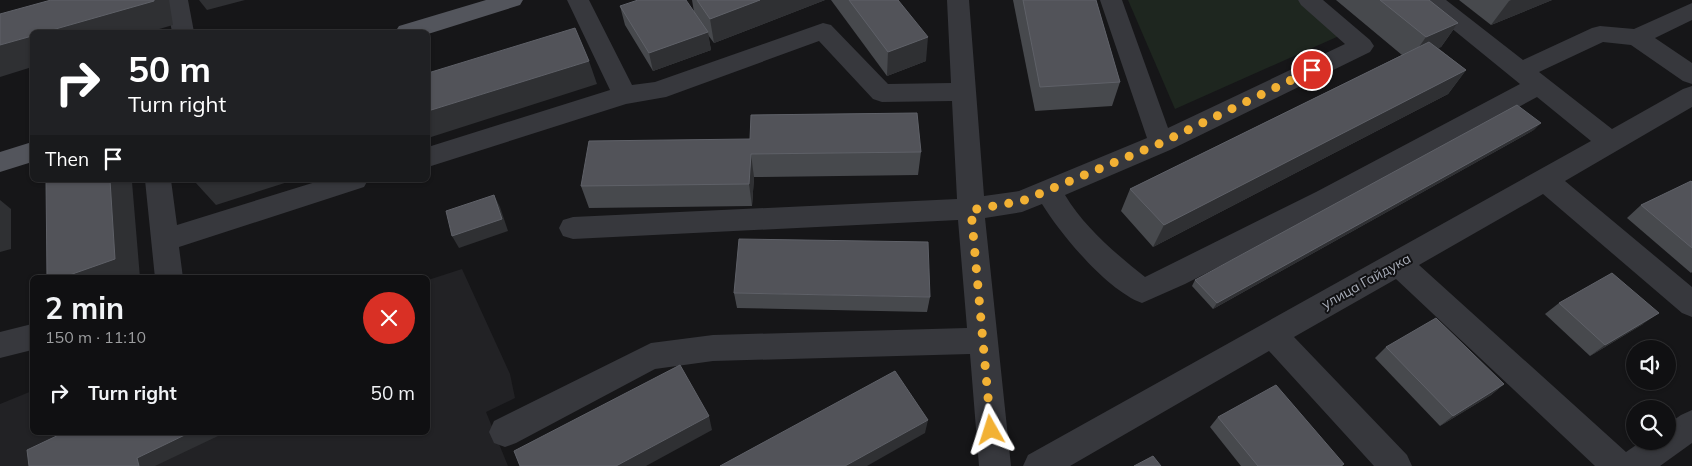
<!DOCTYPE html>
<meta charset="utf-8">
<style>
:root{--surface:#101012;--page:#1e1e20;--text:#f1f3f6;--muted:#9c9d9f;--line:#303032}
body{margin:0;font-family:Mulish,sans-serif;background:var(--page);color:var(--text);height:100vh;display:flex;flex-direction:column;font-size:19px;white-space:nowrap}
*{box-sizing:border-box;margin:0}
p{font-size:16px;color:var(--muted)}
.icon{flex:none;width:28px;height:28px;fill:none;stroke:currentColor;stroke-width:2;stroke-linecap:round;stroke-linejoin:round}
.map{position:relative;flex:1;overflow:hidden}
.details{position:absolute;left:30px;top:275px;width:400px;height:160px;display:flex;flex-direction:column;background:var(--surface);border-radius:8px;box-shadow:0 1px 4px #0004,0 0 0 1px var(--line)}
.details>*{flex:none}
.top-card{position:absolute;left:30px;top:30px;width:400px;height:152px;border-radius:8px;box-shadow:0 1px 4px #0004,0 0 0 1px var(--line);background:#202124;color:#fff;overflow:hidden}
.controls{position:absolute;left:1626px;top:340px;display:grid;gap:10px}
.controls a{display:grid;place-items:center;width:50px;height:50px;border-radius:50%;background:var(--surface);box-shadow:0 1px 4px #0004,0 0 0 1px var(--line);font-size:25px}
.pin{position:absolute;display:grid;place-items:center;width:42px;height:42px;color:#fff;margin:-21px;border:2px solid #fff;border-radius:50%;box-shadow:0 1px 5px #0007}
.me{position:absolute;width:55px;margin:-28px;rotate:354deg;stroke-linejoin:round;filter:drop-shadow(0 0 4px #0008)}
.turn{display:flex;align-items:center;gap:18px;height:105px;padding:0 15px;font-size:22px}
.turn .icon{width:65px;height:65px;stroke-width:2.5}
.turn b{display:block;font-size:35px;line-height:42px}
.then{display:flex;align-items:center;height:48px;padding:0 15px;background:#0003;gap:10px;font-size:19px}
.round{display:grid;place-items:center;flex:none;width:52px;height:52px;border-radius:26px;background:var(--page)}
.headline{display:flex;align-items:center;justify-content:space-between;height:85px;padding:0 15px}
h1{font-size:30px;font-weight:700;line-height:38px}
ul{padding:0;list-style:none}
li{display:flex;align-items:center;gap:15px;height:65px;padding:0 15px}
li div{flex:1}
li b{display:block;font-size:19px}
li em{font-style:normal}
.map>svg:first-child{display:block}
</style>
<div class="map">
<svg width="1692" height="466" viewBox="0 0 1692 466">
<rect width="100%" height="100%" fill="#161618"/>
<!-- built -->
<polygon fill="#222225" points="462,269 510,374 515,398 486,412 508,466 0,466 0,404 32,391 32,432 428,432 428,280"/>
<!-- green -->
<polygon fill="#1e261f" points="1128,0 1298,0 1339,36 1175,109"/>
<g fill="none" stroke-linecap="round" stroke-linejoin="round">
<!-- minor -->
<g fill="#37383d" fill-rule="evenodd">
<polygon points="166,0 188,0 194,32 172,32"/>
<path d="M567,0H589L632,85L655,82L823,23L831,25L888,84L951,83L947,0H969L984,196L1019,191L1147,138L1100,0H1122L1168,128L1345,44L1301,5L1298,0H1323L1370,40L1374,46L1370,52L1170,150L1065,195C1085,228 1115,253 1145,277L1316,192L1520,84L1423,5L1420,0H1446L1523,60L1592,28L1600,26L1634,29L1692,3V20L1655,38L1692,63V84L1683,81L1631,45L1603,42L1539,72L1612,129L1683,89L1692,86V107L1565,181L1692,287V317L1682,313L1543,194L1419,265L1626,452L1642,441H1668V424L1681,415L1692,410V443L1660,466H1595L1396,279L1294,337L1407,455L1412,466H1374L1269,351L1070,466H1023L1028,455L1591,141L1537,97L1334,208L1185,284L1142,303C1108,291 1061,235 1042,204L1022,212L985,218L1011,466H979L970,354L713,361L655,369L516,443L505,447L494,443L489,432L494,421L651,343L713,335L967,328L958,220L573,239L563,236L559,228L563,220L573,217L957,199L952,101L882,102L873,99L819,41L666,97L626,104L428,167V147L610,90Z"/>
<polygon points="145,180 171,180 177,225 322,180 368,180 364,187 179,247 183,278 155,278"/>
<polygon points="32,324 32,350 0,358 0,332"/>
</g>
<!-- major -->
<g fill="#53555c" fill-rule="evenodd">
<polygon points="486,0 523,0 520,5 428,34 395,32 399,26"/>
<polygon points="32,142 32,162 0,172 0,152"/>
</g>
</g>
<!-- wall -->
<g fill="#47494d">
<polygon points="692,0 825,0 714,43 708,35 711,50 653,71 625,25 620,6 694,12"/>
<polygon points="831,0 898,0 926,61 887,76"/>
<polygon points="1013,0 1096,0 1120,82 1112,106 1035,111"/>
<polygon points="1336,0 1429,0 1458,23 1441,47 1438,48 1466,70 1448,94 1153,247 1121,211 1130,189 1402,55"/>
<polygon points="1459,0 1552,0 1491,25"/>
<polygon points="1534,130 1213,309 1192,286 1195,280"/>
<polygon points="750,139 921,152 918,175 754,177 752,206 589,208 581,186"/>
<polygon points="1692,182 1692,272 1691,273 1627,218 1641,205"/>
<polygon points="734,293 930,297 927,312 737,308"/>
<polygon points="1559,303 1643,324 1590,356 1545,314"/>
<polygon points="1386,347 1504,384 1491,395 1440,426 1375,358"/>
<polygon points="1218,417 1344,464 1342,466 1241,466 1210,427"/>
</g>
<!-- shaded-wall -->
<g fill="#2f3033">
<polygon points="154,0 169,0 173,25 149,32 45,32"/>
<polygon points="199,0 245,0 207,10"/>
<polygon points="760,0 825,0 714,43 710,19"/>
<polygon points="1511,0 1552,0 1491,25 1509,1"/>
<polygon points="1458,23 1441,47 1409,61 1426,37"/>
<polygon points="708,32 711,50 653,71 649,53"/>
<polygon points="32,36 32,67 0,77 0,45"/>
<polygon points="928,37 926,61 887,76 888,52"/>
<polygon points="589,61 597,84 428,138 428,111"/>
<polygon points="1466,70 1448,94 1153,247 1164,225"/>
<polygon points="1541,123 1534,130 1213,309 1217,303"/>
<polygon points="751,154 754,177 752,206 749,184"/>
<polygon points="110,180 131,180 132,182 140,278 61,278"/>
<polygon points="203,180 294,180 216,205 195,182"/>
<polygon points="494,195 500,207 508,231 459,248 452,236"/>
<polygon points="0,200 11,209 11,249 0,252"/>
<polygon points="1659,313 1643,324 1590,356 1605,345"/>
<polygon points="1504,384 1491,395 1440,426 1453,416"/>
<polygon points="709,416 712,430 646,466 616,466"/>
<polygon points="928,420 925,433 867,466 845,466"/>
<polygon points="191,432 217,432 218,436 155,466 139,466 137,458"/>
</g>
<!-- building -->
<g fill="#525359" stroke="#5f6168">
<polygon points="51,0 154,0 154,1 45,32 32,32 32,36 0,45 0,14"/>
<polygon points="638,0 686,0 708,32 649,53 620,6"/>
<polygon points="697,0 760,0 710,19"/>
<polygon points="849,0 898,0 928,37 888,52"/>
<polygon points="1023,0 1096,0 1120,82 1040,87"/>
<polygon points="1380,0 1429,0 1458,23 1426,37"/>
<polygon points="575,28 589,61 428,111 428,73"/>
<polygon points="1429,42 1466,70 1164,225 1130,189"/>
<polygon points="1517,105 1541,123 1217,303 1195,280"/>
<polygon points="917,113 921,152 751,154 749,184 581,186 589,141 750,139 751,115"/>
<polygon points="46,180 110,180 115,259 61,278 47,278"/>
<polygon points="195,180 203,180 195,182"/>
<polygon points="1691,181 1692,182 1692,248 1641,205"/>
<polygon points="494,195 502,219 452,236 446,211"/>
<polygon points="739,239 928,242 930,297 734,293"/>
<polygon points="1612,273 1659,313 1605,345 1559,303"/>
<polygon points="1436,318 1504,384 1453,416 1386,347"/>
<polygon points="680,365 709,416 616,466 520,466 514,451"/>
<polygon points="895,371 928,420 845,466 720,466"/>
<polygon points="1276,385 1344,464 1341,466 1258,466 1218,417"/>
<polygon points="65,432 191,432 137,458 139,466 29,466 27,450"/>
<polygon points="1153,456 1161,466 1134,466"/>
</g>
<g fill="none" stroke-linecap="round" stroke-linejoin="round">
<!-- route -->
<polyline stroke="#f2b134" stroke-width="9" stroke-dasharray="0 16.2" points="991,430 971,210 1022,201 1161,143 1312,70"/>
</g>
<g text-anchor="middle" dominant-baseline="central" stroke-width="4" stroke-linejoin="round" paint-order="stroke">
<!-- street labels -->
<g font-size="14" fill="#a8adb8" stroke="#111113">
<text transform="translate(1366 281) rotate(-29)">улица Гайдука</text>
</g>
</g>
</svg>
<div class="controls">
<a><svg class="icon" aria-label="sound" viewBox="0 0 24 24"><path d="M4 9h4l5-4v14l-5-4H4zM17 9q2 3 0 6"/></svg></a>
<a><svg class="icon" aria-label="search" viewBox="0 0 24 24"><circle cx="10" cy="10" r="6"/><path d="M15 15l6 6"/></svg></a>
</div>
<div class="pin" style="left:1312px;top:70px;background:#d93025"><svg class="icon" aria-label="arrive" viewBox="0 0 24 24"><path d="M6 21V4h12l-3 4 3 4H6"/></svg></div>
<svg class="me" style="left:991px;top:430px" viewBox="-20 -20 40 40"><path d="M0-17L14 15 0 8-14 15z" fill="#f2b134" stroke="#fff" stroke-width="4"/></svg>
<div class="top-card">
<div class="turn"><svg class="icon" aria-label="right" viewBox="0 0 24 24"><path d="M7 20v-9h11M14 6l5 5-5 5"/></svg><div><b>50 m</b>Turn right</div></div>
<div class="then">Then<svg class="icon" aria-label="arrive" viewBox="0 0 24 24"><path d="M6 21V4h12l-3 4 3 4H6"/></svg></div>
</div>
<section class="details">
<div class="headline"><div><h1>2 min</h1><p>150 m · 11:10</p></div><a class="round" style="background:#d93025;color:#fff"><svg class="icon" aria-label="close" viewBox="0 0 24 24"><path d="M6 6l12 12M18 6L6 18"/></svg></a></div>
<ul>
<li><svg class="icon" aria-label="right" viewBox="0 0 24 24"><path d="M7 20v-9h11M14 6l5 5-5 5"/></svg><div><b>Turn right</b></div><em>50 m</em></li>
</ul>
</section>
</div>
